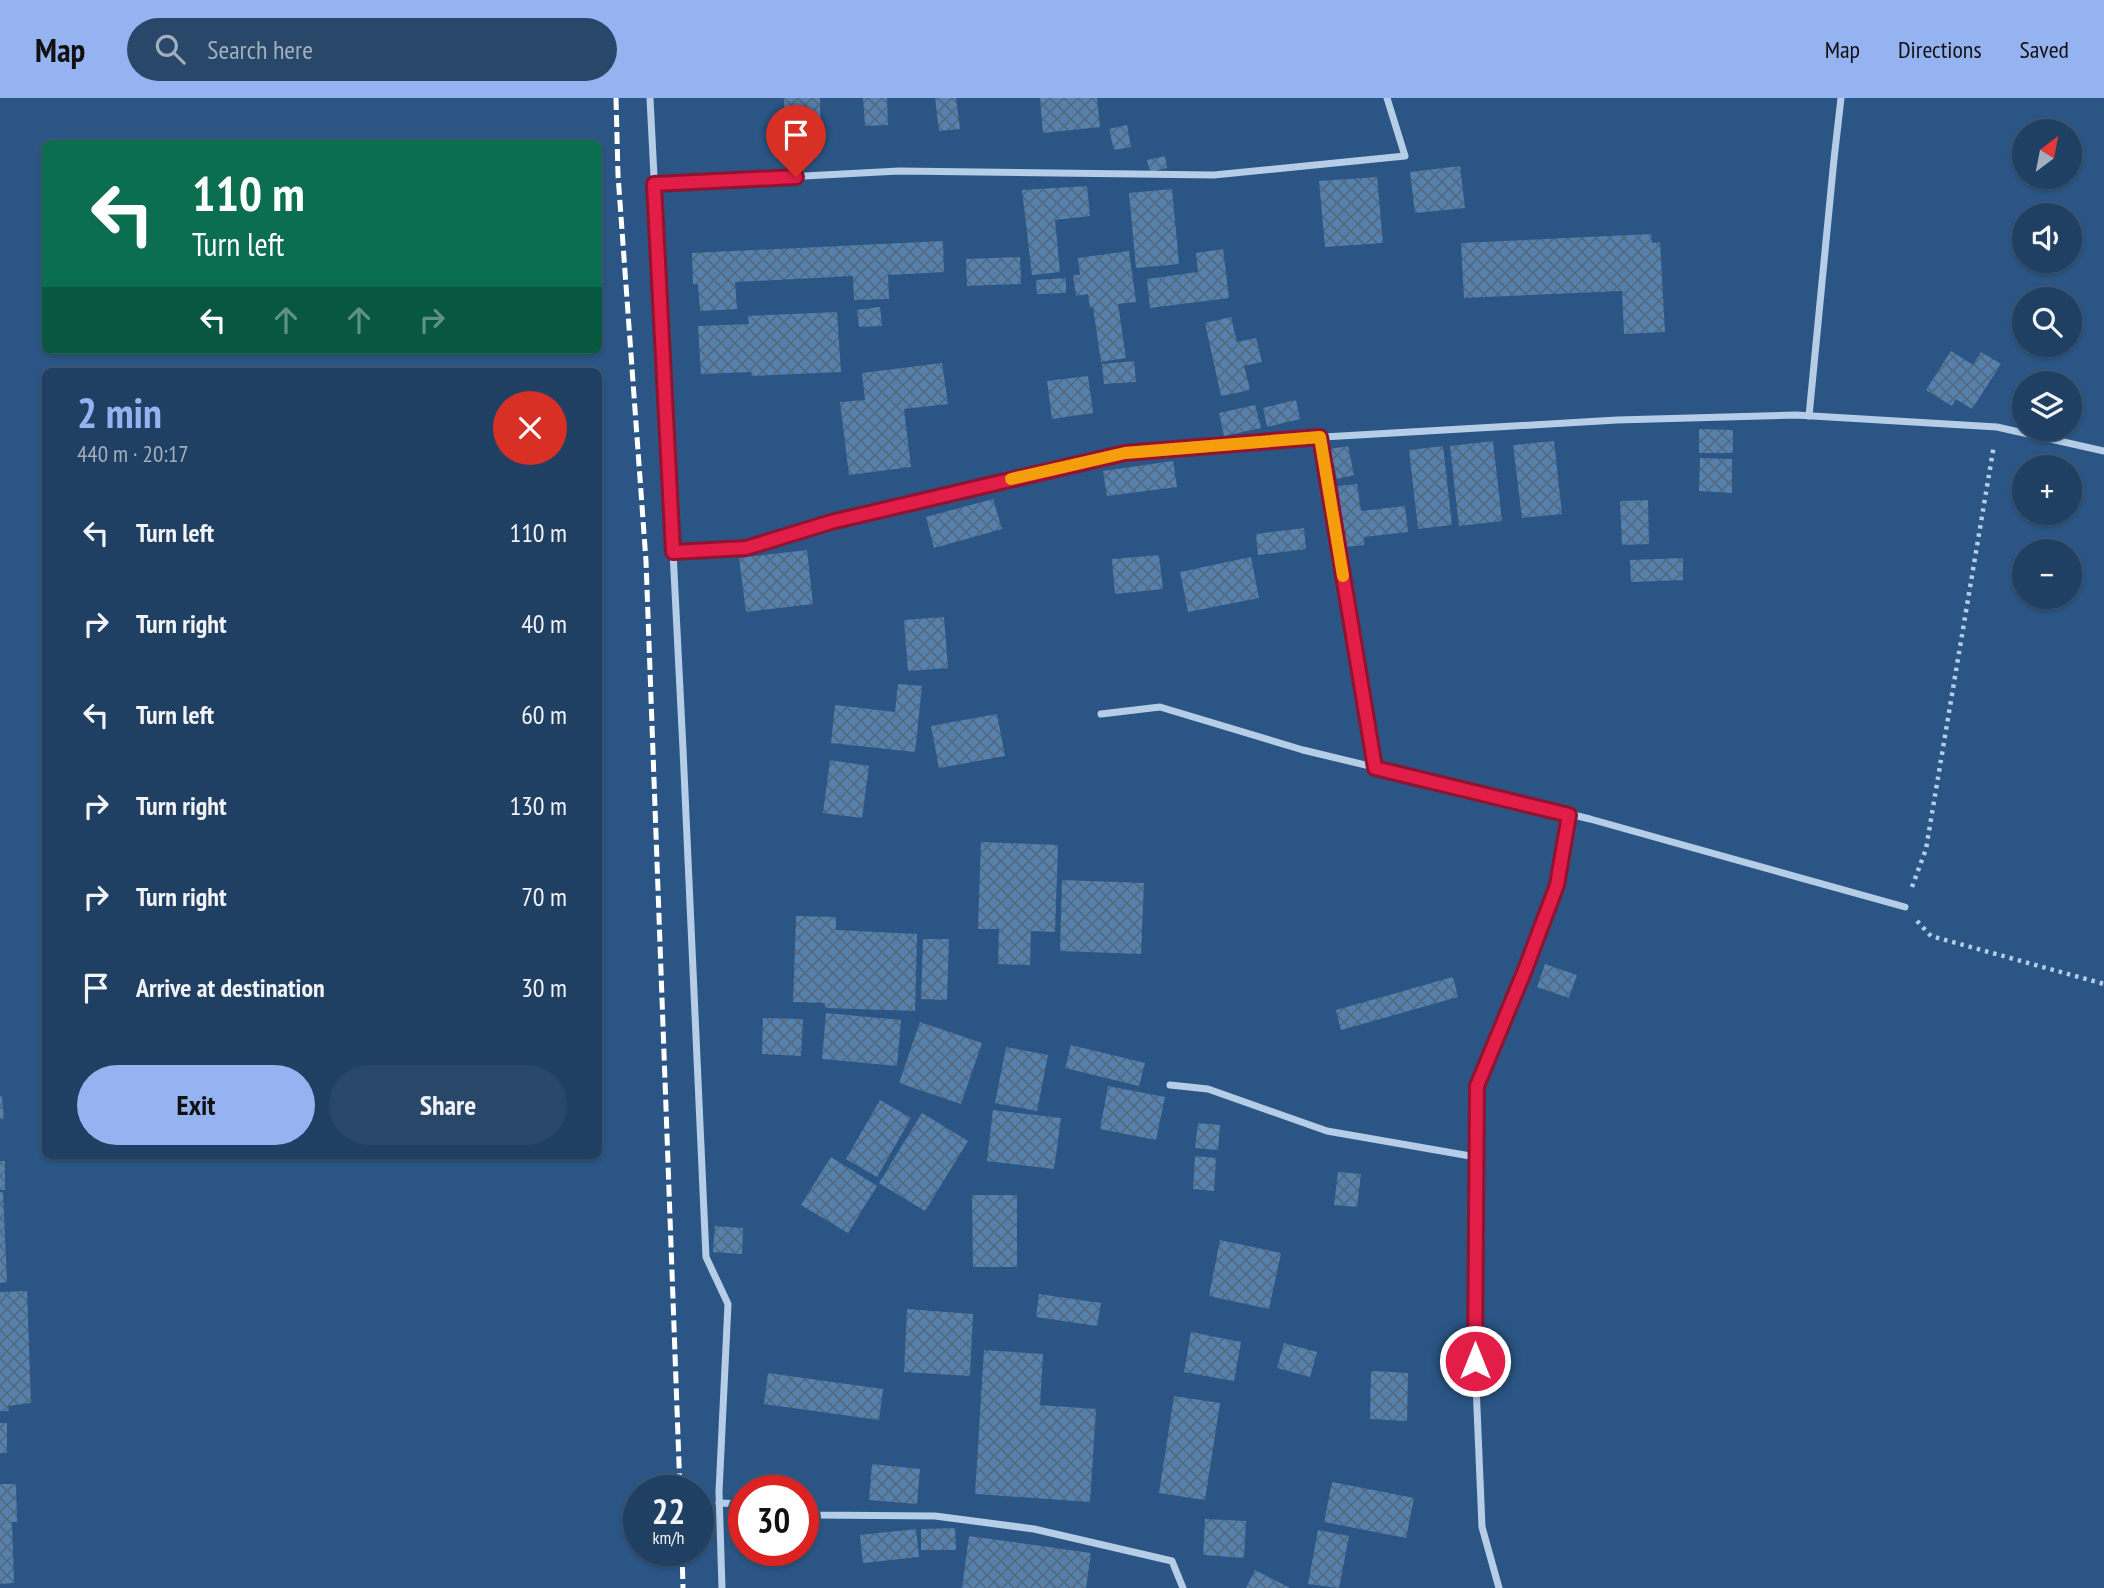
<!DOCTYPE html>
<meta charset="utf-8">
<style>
:root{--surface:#204063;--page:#284769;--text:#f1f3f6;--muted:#a2afbe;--line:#3d5978;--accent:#95b2f1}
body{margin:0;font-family:"PT Sans Narrow",sans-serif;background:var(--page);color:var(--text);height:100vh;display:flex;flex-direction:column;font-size:26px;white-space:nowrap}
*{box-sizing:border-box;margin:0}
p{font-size:23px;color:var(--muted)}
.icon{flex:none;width:38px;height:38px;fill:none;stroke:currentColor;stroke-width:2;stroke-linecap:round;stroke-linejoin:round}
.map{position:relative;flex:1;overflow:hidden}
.panel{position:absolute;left:42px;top:270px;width:560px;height:791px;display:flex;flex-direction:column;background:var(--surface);border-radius:10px;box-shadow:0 2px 5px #0004,0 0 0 2px var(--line)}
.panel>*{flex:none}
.banner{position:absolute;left:42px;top:42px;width:560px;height:214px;border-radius:10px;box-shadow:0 2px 5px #0004,0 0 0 2px var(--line);background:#0b6e4f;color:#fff;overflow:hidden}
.needle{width:46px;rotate:32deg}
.controls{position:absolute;left:2012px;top:21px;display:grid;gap:14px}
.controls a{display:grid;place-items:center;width:70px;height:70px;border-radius:50%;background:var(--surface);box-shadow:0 2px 5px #0004,0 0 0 2px var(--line);font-size:35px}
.speed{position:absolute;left:623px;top:1377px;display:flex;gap:14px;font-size:35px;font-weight:700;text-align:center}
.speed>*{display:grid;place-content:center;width:91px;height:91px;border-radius:50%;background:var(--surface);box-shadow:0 2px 5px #0004,0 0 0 2px var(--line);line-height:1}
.speed small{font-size:18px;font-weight:400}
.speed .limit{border:10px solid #d22;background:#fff;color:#111}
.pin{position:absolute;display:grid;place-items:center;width:60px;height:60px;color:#fff;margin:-72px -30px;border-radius:50% 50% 50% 0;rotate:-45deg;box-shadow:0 0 7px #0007}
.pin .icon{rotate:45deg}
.me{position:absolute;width:77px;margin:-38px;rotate:0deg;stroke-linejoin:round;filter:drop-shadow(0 0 5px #0008)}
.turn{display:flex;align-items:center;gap:24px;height:147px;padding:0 35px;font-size:32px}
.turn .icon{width:91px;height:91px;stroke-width:2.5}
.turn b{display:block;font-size:49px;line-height:60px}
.lanes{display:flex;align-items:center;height:66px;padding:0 35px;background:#0003;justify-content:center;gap:35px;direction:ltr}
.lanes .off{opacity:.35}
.round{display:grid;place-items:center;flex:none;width:74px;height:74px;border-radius:37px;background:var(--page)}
.headline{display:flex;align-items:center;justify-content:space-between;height:119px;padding:0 35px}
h1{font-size:42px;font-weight:800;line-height:52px;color:var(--accent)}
.cta{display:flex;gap:14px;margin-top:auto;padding:14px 35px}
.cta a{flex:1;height:80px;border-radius:42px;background:var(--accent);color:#111;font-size:28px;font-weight:800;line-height:80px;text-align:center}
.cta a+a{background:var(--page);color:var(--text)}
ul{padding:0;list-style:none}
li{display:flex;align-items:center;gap:21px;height:91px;padding:0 35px}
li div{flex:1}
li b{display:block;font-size:26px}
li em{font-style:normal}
header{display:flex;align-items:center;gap:42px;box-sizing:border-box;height:98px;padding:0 35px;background:var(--accent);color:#111}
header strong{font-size:33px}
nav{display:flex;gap:38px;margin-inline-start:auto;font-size:24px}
.search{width:490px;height:63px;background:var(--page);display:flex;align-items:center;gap:18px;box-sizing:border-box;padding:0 24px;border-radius:38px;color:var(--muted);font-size:26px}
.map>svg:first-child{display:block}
</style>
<header>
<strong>Map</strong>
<div class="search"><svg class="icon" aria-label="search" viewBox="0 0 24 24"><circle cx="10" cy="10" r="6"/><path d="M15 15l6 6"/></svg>Search here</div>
<nav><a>Map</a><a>Directions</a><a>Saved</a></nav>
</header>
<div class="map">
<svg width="2104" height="1490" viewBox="0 0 2104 1490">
<defs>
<pattern id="building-cross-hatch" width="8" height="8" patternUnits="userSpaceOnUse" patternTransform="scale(1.75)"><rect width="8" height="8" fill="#5681ad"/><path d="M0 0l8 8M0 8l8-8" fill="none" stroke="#526981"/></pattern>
</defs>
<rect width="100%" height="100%" fill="#2a5584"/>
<!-- building -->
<g fill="url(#building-cross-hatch)">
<polygon points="784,0 820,0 821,41 786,42"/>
<polygon points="863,0 887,0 888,27 865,28"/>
<polygon points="935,0 956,0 960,31 939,33"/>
<polygon points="1040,0 1097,0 1100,29 1043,35"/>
<polygon points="1127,27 1131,49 1114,52 1109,31"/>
<polygon points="1165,58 1167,70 1150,74 1147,62"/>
<polygon points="1460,68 1465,110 1415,115 1410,74"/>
<polygon points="1377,79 1383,145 1325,149 1319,83"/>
<polygon points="1087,88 1090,118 1055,122 1060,174 1032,177 1022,92"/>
<polygon points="1172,91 1179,166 1136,170 1129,95"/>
<polygon points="1651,136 1652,145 1660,144 1665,234 1624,236 1622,193 1464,200 1461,145"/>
<polygon points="943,143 944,174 888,177 889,201 854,202 853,178 735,184 737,211 700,213 698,186 693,186 692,155"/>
<polygon points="1223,151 1229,200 1150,210 1147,181 1198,174 1196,155"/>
<polygon points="1129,153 1136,204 1118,206 1126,260 1101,264 1093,209 1090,210 1088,196 1076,198 1073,177 1080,177 1078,160"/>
<polygon points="1020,159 1021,186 967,188 966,161"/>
<polygon points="1066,180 1066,195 1037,196 1036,182"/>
<polygon points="880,209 882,228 859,229 857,212"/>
<polygon points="837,214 841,274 752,278 751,274 701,276 698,228 749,226 748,218"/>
<polygon points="1231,219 1237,244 1256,240 1262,264 1244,268 1250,292 1221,298 1205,225"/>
<polygon points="1951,253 1973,267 1981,254 2001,266 1972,311 1956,301 1952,308 1926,292"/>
<polygon points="1134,263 1136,284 1104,286 1102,266"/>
<polygon points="942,265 948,306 904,311 911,369 849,377 840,304 865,302 862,275"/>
<polygon points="1088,278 1093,315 1052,321 1047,283"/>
<polygon points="1296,302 1300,321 1267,329 1263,310"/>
<polygon points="1255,307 1261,330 1224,338 1219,315"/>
<polygon points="1699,331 1733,332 1733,355 1699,355"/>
<polygon points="1493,343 1502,423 1459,428 1450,348"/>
<polygon points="1554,343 1562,416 1522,420 1513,347"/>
<polygon points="1348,348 1354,377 1337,381 1330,351"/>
<polygon points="1443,348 1452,427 1418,431 1409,352"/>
<polygon points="1700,360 1732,361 1732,395 1699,393"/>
<polygon points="1173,363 1177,389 1107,398 1103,373"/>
<polygon points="1357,386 1361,413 1405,408 1408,434 1364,439 1364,447 1345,449 1338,388"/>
<polygon points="993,401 1002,431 934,450 926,419"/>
<polygon points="1648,402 1649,446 1622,447 1620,403"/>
<polygon points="1304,430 1306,451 1258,457 1256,436"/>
<polygon points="807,452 813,506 746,514 739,460"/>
<polygon points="1159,457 1163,491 1115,496 1112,461"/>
<polygon points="1251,459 1259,500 1188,514 1180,474"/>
<polygon points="1683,460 1683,482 1631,484 1630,462"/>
<polygon points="944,519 948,570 908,573 904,522"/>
<polygon points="898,586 922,588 915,654 831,645 835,607 895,614"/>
<polygon points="997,616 1005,658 939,670 931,628"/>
<polygon points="830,662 869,668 862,720 823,715"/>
<polygon points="981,744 1058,747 1055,834 1031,833 1030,867 998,866 999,831 978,831"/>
<polygon points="1062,782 1144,785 1141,856 1060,853"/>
<polygon points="796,818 836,819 836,832 917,836 915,913 825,910 825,905 793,904"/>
<polygon points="923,841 949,841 947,902 921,901"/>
<polygon points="1545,866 1577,877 1569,900 1537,889"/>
<polygon points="1453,879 1458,899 1341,932 1336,912"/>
<polygon points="826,915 901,922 897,968 822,961"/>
<polygon points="763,920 803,921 801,958 762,956"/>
<polygon points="920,924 982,945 961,1006 899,985"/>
<polygon points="1071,947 1145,965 1139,988 1065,970"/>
<polygon points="1006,949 1048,957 1037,1013 995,1005"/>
<polygon points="1108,988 1165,999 1156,1042 1100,1031"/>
<polygon points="2,998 4,1021 0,1021 0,999"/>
<polygon points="880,1002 911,1020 877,1079 846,1061"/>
<polygon points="993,1012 1061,1020 1054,1071 987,1063"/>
<polygon points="922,1015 968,1043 925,1113 879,1085"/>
<polygon points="1198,1025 1220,1027 1218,1052 1195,1050"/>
<polygon points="1195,1058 1216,1060 1214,1093 1193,1091"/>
<polygon points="831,1059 877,1088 848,1135 801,1107"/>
<rect x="0" y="1063" width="5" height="29"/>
<polygon points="1338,1074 1361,1076 1357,1109 1334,1107"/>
<polygon points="0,1094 3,1094 7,1184 0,1185"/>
<polygon points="972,1097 1017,1097 1017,1169 973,1169"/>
<polygon points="715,1128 743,1130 742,1156 713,1154"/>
<polygon points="1220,1142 1281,1155 1269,1211 1209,1198"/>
<polygon points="27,1193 31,1305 8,1308 9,1313 0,1313 0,1194"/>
<polygon points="1039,1196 1101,1205 1097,1228 1036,1219"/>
<polygon points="907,1211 973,1216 970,1278 904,1274"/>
<polygon points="1191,1234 1241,1244 1234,1283 1184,1274"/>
<polygon points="1284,1245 1317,1254 1310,1279 1277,1270"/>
<polygon points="984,1252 1043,1256 1040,1307 1096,1311 1090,1404 975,1396"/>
<polygon points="1371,1273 1408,1275 1407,1323 1370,1321"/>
<polygon points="768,1275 883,1291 879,1322 764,1306"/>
<polygon points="1174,1298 1220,1305 1205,1402 1159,1395"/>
<rect x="0" y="1325" width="7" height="30"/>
<polygon points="872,1366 920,1371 917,1406 869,1402"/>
<polygon points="1332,1384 1414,1400 1406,1440 1324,1424"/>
<polygon points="0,1386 16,1386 17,1424 12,1424 14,1485 0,1486"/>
<polygon points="1205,1421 1246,1423 1244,1460 1203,1457"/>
<polygon points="955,1430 956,1452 921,1452 921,1431"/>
<polygon points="916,1431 919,1459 863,1465 860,1437"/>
<polygon points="1318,1432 1349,1438 1339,1490 1308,1486"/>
<polygon points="969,1438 1091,1455 1086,1490 962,1490"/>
<polygon points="1255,1472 1290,1490 1246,1490"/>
</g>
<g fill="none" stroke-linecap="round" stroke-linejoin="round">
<!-- path -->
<g stroke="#b5cde7" stroke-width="4.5" stroke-dasharray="3.5 5" stroke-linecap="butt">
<polyline points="1912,789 1926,751 1994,347"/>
<polyline points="1917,823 1931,838 2104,886"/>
</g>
<!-- street -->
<g stroke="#b5cde7" stroke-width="7">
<polyline points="650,0 683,651 706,1159 728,1206 719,1394 722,1490"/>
<polyline points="654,86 899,73 1214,77 1405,58 1387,0"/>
<polyline points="1809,318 1834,61 1841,0"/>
<polyline points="1320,339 1375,670"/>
<polyline points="673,454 746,450 831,424 1125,355 1272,342 1617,322 1796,317 1997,329 2104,353"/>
<polyline points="1101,616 1160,609 1303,652 1590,721 1905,809"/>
<polyline points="1170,987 1208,991 1327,1033 1476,1059"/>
<polyline points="719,1405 744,1406"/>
<polyline points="803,1415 814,1417 935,1418 1034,1431 1172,1463 1183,1490"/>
<polyline points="1499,1490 1482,1429 1475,1263 1477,988 1525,872 1557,787 1569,717"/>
</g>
<!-- rail -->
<g stroke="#fff" stroke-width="5" stroke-dasharray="12 5" stroke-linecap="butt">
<polyline points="616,0 618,77 646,463 680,1393"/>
<polyline points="682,1452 683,1490"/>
</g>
</g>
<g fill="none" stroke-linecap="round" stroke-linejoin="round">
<defs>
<polyline id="route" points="796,79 654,86 673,454 746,450 831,424 1125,355 1320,339 1375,670 1569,717 1557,787 1525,872 1477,988 1475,1263"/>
</defs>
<!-- route casing -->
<use href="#route" stroke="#92132f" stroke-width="18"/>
<!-- route -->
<use href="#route" stroke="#e11d48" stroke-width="12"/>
<!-- slow -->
<polyline stroke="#f59e0b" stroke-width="12" points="1011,381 1125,355 1320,339 1343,478"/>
</g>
</svg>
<div class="controls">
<a><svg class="needle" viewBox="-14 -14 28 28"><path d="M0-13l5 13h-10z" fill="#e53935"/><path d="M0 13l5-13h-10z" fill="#a2afbe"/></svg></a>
<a><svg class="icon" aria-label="sound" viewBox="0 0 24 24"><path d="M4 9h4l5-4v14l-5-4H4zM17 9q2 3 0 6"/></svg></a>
<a><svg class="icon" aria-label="search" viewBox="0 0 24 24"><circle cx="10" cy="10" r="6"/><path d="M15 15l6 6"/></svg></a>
<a><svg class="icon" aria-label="layers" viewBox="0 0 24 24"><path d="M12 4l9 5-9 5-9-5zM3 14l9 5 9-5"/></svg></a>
<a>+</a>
<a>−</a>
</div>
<div class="speed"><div>22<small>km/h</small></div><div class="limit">30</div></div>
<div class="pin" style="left:796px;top:79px;background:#d93025"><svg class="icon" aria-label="arrive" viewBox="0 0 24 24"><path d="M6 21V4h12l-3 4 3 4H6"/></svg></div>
<svg class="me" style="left:1475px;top:1263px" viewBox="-20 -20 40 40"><circle r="17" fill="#e11d48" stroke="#fff" stroke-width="3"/><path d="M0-11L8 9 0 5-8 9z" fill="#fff"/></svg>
<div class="banner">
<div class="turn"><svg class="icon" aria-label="left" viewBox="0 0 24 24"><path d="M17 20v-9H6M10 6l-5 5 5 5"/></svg><div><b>110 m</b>Turn left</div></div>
<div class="lanes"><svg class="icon" aria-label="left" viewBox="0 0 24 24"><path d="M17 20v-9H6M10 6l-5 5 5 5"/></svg><svg class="icon off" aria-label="ahead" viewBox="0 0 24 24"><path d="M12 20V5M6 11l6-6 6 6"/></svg><svg class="icon off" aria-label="ahead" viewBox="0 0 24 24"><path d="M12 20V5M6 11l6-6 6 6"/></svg><svg class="icon off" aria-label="right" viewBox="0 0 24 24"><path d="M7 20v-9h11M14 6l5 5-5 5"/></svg></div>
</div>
<section class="panel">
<div class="headline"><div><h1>2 min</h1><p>440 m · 20:17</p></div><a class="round" style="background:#d93025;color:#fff"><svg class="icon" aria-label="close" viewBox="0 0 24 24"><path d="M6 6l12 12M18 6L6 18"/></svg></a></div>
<ul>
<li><svg class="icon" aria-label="left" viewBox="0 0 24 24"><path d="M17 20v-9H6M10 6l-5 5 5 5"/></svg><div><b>Turn left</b></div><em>110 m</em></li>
<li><svg class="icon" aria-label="right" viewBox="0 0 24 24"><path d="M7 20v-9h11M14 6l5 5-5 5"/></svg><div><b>Turn right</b></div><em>40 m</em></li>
<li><svg class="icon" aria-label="left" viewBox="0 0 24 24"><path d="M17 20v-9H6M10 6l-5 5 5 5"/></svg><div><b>Turn left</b></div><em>60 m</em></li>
<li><svg class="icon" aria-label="right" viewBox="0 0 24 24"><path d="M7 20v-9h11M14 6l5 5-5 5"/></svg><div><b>Turn right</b></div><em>130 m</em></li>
<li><svg class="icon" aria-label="right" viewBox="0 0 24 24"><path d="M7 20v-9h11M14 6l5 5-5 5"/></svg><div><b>Turn right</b></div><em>70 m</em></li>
<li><svg class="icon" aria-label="arrive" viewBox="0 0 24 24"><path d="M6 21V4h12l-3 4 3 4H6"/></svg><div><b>Arrive at destination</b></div><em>30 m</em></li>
</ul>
<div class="cta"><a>Exit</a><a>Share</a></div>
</section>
</div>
